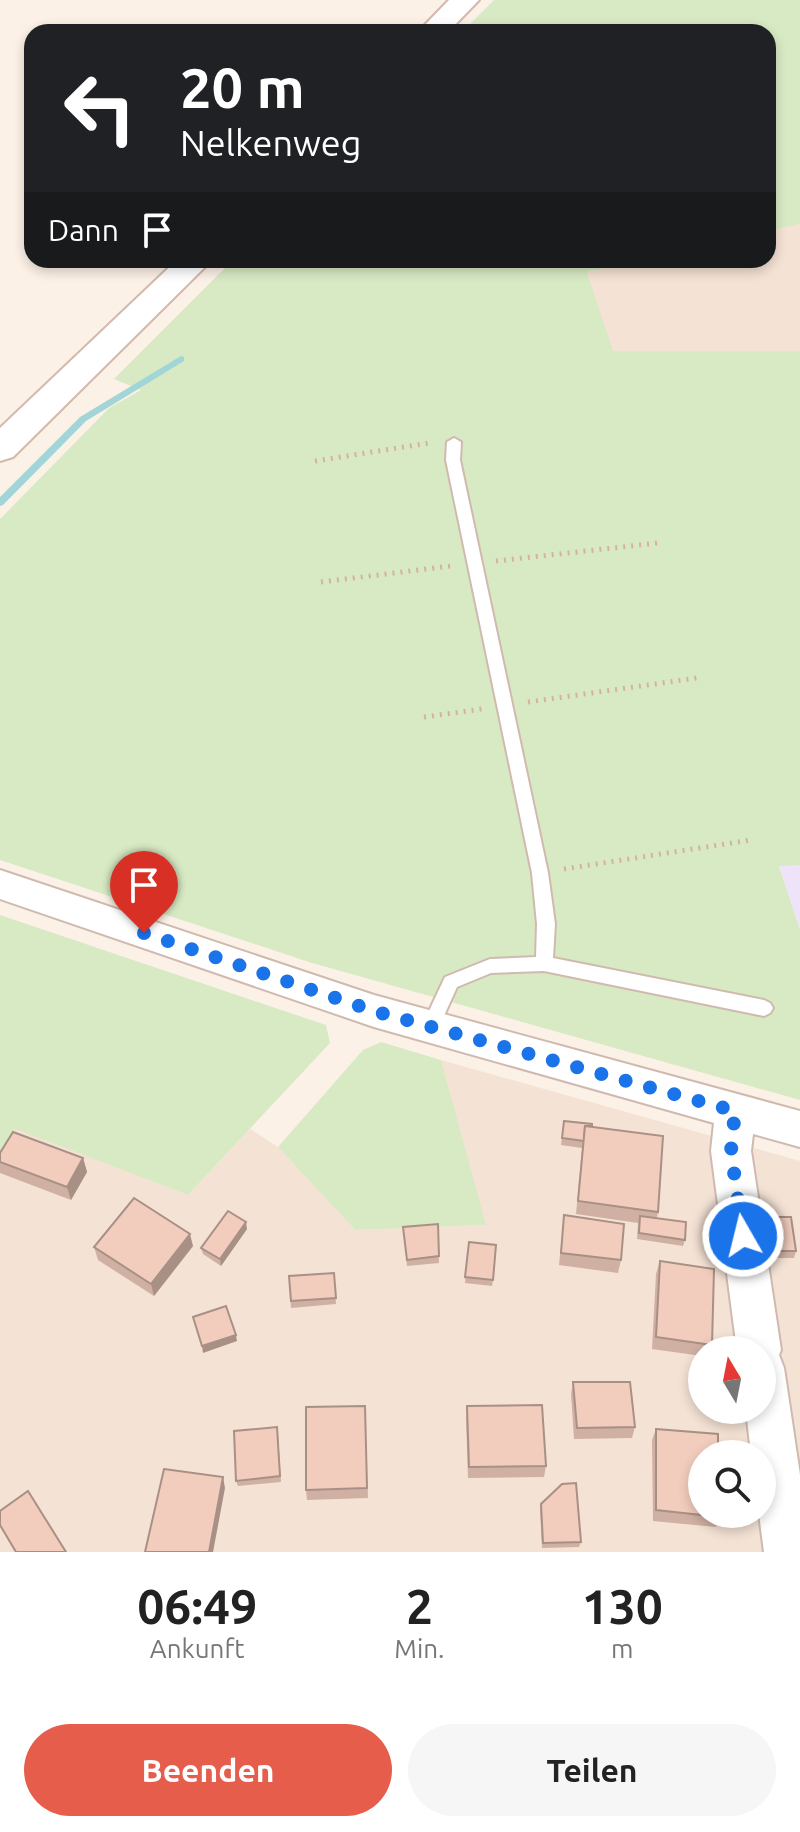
<!DOCTYPE html>
<html lang="de">
<style>
:root{--surface:#fff;--page:#f6f6f6;--text:#222;--muted:#767676;--accent:#e65d4c}
body{margin:0;font-family:Ubuntu,sans-serif;background:var(--page);color:var(--text);height:100vh;display:flex;flex-direction:column;font-size:30px;white-space:nowrap}
*{box-sizing:border-box;margin:0}
p{font-size:26px;color:var(--muted)}
.icon{flex:none;width:44px;height:44px;fill:none;stroke:currentColor;stroke-width:2;stroke-linecap:round;stroke-linejoin:round}
.map{position:relative;height:1552px;overflow:hidden}
.sheet{display:flex;flex-direction:column;background:var(--surface);flex:1}
.sheet>*{flex:none}
.banner{position:absolute;left:24px;top:24px;width:752px;height:244px;border-radius:24px;box-shadow:0 4px 12px #0003;background:#202124;color:#fff;overflow:hidden}
.needle{width:52px;rotate:350deg}
.controls{position:absolute;left:688px;top:1336px;display:grid;gap:16px}
.controls a{display:grid;place-items:center;width:88px;height:88px;border-radius:50%;background:var(--surface);box-shadow:0 4px 12px #0003;font-size:40px}
.pin{position:absolute;display:grid;place-items:center;width:68px;height:68px;color:#fff;margin:-82px -34px;border-radius:50% 50% 50% 0;rotate:-45deg;box-shadow:0 0 8px #0007}
.pin .icon{rotate:45deg}
.me{position:absolute;width:88px;margin:-44px;rotate:352deg;stroke-linejoin:round;filter:drop-shadow(0 0 6px #0008)}
.turn{display:flex;align-items:center;gap:28px;height:168px;padding:0 24px;font-size:36px}
.turn .icon{width:104px;height:104px;stroke-width:2.5}
.turn b{display:block;font-size:56px;line-height:68px}
.then{display:flex;align-items:center;height:76px;padding:0 24px;background:#0003;gap:16px;font-size:30px}
.eta{display:flex;justify-content:space-evenly;align-items:center;height:136px;text-align:center}
.eta b{font-size:48px;font-weight:700;line-height:56px}
.action{display:flex;gap:16px;margin-top:auto;padding:16px 24px}
.action a{flex:1;height:92px;border-radius:48px;background:var(--accent);color:#fff;font-size:32px;font-weight:700;line-height:92px;text-align:center}
.action a+a{background:var(--page);color:var(--text)}
.map>svg:first-child{display:block}
</style>
<div class="map">
<svg width="800" height="1552" viewBox="0 0 800 1552">
<rect width="100%" height="100%" fill="#fcf1e6"/>
<!-- residential -->
<g fill="#f4e2d4" fill-rule="evenodd">
<polygon points="800,224 800,351 612,351 587,272 638,260 768,260 768,231"/>
<path d="M441,1060L800,1161V1552H0V1151L16,1128L188,1195L250,1129L278,1147L355,1230L485,1225ZM702,1350H762V1410H702ZM702,1454H762V1514H702Z"/>
</g>
<!-- education -->
<polygon fill="#eee3f9" points="779,865 800,865 800,930"/>
<!-- green -->
<g fill="#d8eac4">
<polygon points="494,0 800,0 800,224 768,231 768,32 462,32"/>
<polygon points="233,260 638,260 587,272 613,351 800,351 800,865 779,866 800,930 800,1100 312,963 0,860 0,519 109,408 141,390 114,379"/>
<polygon points="0,915 326,1025 330,1043 188,1195 16,1129 0,1151"/>
<polygon points="381,1042 441,1060 486,1225 355,1230 278,1147 363,1050"/>
</g>
<g fill="none" stroke-linecap="round" stroke-linejoin="round">
<!-- stream -->
<polygon fill="#a1d5d8" fill-rule="evenodd" points="181,356 184,357 184,361 86,421 3,505 0,506 0,497 80,417"/>
<defs>
<polygon id="lane" points="454,438 461,442 460,460 548,873 555,924 553,958 764,1000 770,1003 773,1008 770,1013 764,1016 544,971 491,973 457,987 437,1031 431,1034 425,1031 422,1026 445,977 490,959 536,957 537,924 532,873 446,460 447,442"/>
<polygon id="street" points="0,870 374,995 800,1111 800,1147 753,1134 751,1151 781,1350 779,1355 784,1368 800,1475 800,1552 764,1552 759,1514 762,1514 762,1454 751,1454 746,1410 762,1410 762,1350 737,1350 711,1151 714,1123 374,1027 0,899"/>
<g id="secondary">
<polygon points="449,0 479,0 448,32 418,32"/>
<polygon points="177,260 212,260 13,457 0,461 0,428"/>
</g>
</defs>
<!-- lane casing -->
<use href="#lane" stroke="#d0baaf" stroke-width="4"/>
<!-- street casing -->
<use href="#street" stroke="#d0baaf" stroke-width="4"/>
<!-- secondary casing -->
<use href="#secondary" stroke="#d3b9ac" stroke-width="4"/>
<!-- path -->
<g stroke="#d7b0a1" stroke-width="5" stroke-dasharray="2 6" stroke-linecap="butt">
<polyline points="315,461 429,443"/>
<polyline points="496,561 658,543"/>
<polyline points="321,582 451,566"/>
<polyline points="528,702 697,678"/>
<polyline points="424,717 482,709"/>
<polyline points="564,869 751,840"/>
</g>
<!-- lane -->
<use href="#lane" fill="#fff" fill-rule="evenodd"/>
<!-- street -->
<use href="#street" fill="#fff" fill-rule="evenodd"/>
<!-- secondary -->
<use href="#secondary" fill="#fff" fill-rule="evenodd"/>
</g>
<!-- wall -->
<g fill="#d0b0a3">
<polygon points="564,1121 592,1126 658,1212 657,1218 685,1240 683,1246 637,1239 638,1223 576,1214 582,1148 561,1145"/>
<polygon points="83,1158 87,1172 71,1200 0,1173 0,1162"/>
<polygon points="564,1215 621,1260 618,1273 559,1265"/>
<polygon points="773,1217 796,1251 794,1258 775,1258 771,1224"/>
<polygon points="438,1224 439,1263 407,1266 403,1227"/>
<polygon points="247,1229 221,1266 203,1254 201,1248"/>
<polygon points="469,1242 493,1280 492,1286 465,1283"/>
<polygon points="193,1246 154,1296 98,1260 94,1247"/>
<polygon points="660,1261 712,1345 710,1350 702,1350 702,1356 652,1349 656,1274"/>
<polygon points="334,1273 336,1304 291,1308 289,1276"/>
<polygon points="573,1382 635,1427 632,1438 574,1439 571,1394"/>
<polygon points="365,1406 368,1498 307,1500 306,1490"/>
<polygon points="467,1406 546,1466 544,1477 468,1478 466,1417"/>
<polygon points="656,1429 720,1517 716,1527 653,1521 652,1440"/>
<polygon points="278,1432 281,1482 238,1486 236,1481"/>
<polygon points="541,1504 581,1542 579,1547 542,1548 540,1509"/>
</g>
<!-- shaded-wall -->
<g fill="#a99085">
<polygon points="83,1158 87,1172 71,1200 67,1187"/>
<polygon points="246,1222 247,1229 221,1266 220,1259"/>
<polygon points="190,1234 193,1246 154,1296 151,1284"/>
<polygon points="236,1335 237,1341 203,1353 202,1346"/>
<polygon points="223,1477 225,1488 213,1552 209,1552"/>
</g>
<!-- building -->
<g fill="#f2cdbe" stroke="#a99085" stroke-width="2">
<polygon points="564,1121 592,1124 592,1126 585,1126 584,1141 562,1138"/>
<polygon points="585,1126 663,1136 658,1212 578,1201"/>
<polygon points="13,1132 83,1158 67,1187 0,1162 0,1153"/>
<polygon points="134,1198 190,1234 151,1284 94,1247"/>
<polygon points="228,1211 246,1222 220,1259 201,1248"/>
<polygon points="564,1215 624,1224 621,1260 561,1253"/>
<polygon points="640,1216 686,1222 685,1240 639,1233"/>
<polygon points="773,1217 791,1217 796,1251 778,1251"/>
<polygon points="438,1224 439,1256 407,1260 403,1227"/>
<polygon points="469,1242 496,1245 493,1280 465,1277"/>
<polygon points="660,1261 714,1269 712,1345 656,1337"/>
<polygon points="334,1273 336,1298 291,1301 289,1276"/>
<polygon points="226,1306 236,1335 202,1346 193,1317"/>
<polygon points="573,1382 630,1382 635,1427 577,1428"/>
<polygon points="542,1405 546,1466 469,1467 467,1406"/>
<polygon points="365,1406 367,1488 306,1490 306,1407"/>
<polygon points="277,1427 280,1476 236,1481 234,1431"/>
<polygon points="656,1429 718,1434 718,1454 702,1454 702,1514 720,1514 720,1517 656,1510"/>
<polygon points="164,1469 223,1477 209,1552 145,1552"/>
<polygon points="576,1483 581,1542 543,1543 541,1504 562,1484"/>
<polygon points="28,1491 66,1552 16,1552 0,1525 0,1511"/>
</g>
<g fill="none" stroke-linecap="round" stroke-linejoin="round">
<!-- route -->
<polyline stroke="#1a73e8" stroke-width="14" stroke-dasharray="0 25.2" points="144,933 374,1011 735,1111 731,1151 743,1236"/>
</g>
</svg>
<div class="controls">
<a><svg class="needle" viewBox="-14 -14 28 28"><path d="M0-13l5 13h-10z" fill="#e53935"/><path d="M0 13l5-13h-10z" fill="#767676"/></svg></a>
<a><svg class="icon" aria-label="search" viewBox="0 0 24 24"><circle cx="10" cy="10" r="6"/><path d="M15 15l6 6"/></svg></a>
</div>
<div class="pin" style="left:144px;top:933px;background:#d93025"><svg class="icon" aria-label="arrive" viewBox="0 0 24 24"><path d="M6 21V4h12l-3 4 3 4H6"/></svg></div>
<svg class="me" style="left:743px;top:1236px" viewBox="-20 -20 40 40"><circle r="17" fill="#1a73e8" stroke="#fff" stroke-width="3"/><path d="M0-11L8 9 0 5-8 9z" fill="#fff"/></svg>
<div class="banner">
<div class="turn"><svg class="icon" aria-label="left" viewBox="0 0 24 24"><path d="M17 20v-9H6M10 6l-5 5 5 5"/></svg><div><b>20 m</b>Nelkenweg</div></div>
<div class="then">Dann<svg class="icon" aria-label="arrive" viewBox="0 0 24 24"><path d="M6 21V4h12l-3 4 3 4H6"/></svg></div>
</div>
</div>
<section class="sheet">
<div class="eta">
<div><b>06:49</b><p>Ankunft</p></div>
<div><b>2</b><p>Min.</p></div>
<div><b>130</b><p>m</p></div>
</div>
<div class="action"><a>Beenden</a><a>Teilen</a></div>
</section>
